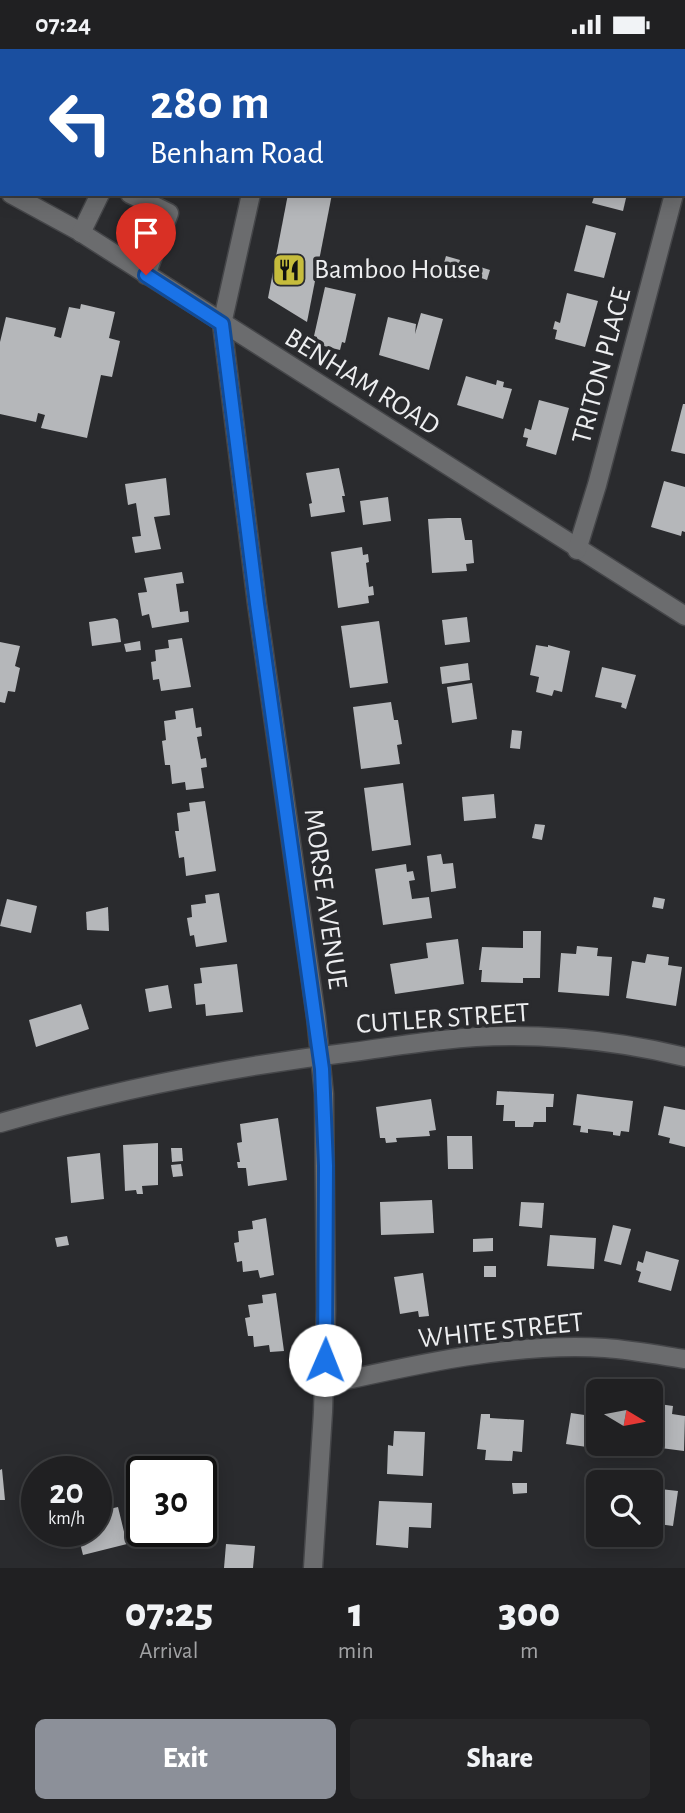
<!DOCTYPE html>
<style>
:root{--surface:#202022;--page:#28282a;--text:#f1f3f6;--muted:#a2a3a5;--line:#3d3e40;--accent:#8c9099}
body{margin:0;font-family:"Alegreya Sans",sans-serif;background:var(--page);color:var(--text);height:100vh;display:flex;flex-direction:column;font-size:26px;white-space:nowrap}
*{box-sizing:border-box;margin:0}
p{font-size:23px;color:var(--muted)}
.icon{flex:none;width:38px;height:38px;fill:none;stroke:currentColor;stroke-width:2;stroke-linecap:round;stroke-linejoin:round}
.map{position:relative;height:1519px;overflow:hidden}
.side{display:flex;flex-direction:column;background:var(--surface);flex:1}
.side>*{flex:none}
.banner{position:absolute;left:0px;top:0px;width:686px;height:147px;box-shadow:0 4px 18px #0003,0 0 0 2px var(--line);background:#1a4fa0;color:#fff;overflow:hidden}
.needle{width:46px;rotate:100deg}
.fabs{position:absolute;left:586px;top:1330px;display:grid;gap:14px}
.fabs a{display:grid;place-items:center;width:77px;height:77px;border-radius:10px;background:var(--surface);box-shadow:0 4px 18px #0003,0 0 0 2px var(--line);font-size:35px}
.speed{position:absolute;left:21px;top:1407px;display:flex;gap:14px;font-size:35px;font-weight:700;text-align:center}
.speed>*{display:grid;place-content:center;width:91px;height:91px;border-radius:50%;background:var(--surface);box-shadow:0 4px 18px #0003,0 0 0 2px var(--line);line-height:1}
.speed small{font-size:18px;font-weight:400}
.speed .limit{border:4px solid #111;border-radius:10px;background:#fff;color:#111}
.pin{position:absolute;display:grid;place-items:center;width:60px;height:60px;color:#fff;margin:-72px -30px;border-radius:50% 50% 50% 0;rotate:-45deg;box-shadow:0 0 7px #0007}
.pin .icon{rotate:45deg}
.me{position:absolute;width:77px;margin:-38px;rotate:1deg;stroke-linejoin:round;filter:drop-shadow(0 0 5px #0008)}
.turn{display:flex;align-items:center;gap:24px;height:147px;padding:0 35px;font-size:32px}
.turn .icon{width:91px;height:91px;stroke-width:2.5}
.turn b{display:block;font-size:49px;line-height:60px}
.eta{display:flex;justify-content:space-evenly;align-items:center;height:119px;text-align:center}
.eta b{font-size:42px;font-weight:800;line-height:49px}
.cta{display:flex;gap:14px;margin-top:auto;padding:14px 35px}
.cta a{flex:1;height:80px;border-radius:10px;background:var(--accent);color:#fff;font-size:28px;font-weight:800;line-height:80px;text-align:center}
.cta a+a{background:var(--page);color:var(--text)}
.status{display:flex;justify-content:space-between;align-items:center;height:49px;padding:0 35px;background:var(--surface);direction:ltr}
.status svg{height:19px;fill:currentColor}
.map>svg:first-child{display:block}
</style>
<div class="status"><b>07:24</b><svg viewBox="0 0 49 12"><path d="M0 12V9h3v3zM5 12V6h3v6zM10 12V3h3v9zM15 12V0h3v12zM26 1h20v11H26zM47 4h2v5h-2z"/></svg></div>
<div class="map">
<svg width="685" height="1519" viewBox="0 0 685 1519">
<rect width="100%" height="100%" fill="#2a2b2e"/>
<!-- building -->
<g fill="#b5b7ba">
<polygon points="288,145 332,145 307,273 268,249"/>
<polygon points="595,145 627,145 623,162 592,154"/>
<polygon points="586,176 616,184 604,229 574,222"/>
<polygon points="446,207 460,211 457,220 443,217"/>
<polygon points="477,217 490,221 487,231 473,226"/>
<polygon points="325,238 356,245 345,294 342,293 340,301 316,295 317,288 314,287"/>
<polygon points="567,244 598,252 585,298 555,290 557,281 553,280 555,272 560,274"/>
<polygon points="81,255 115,263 109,289 120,292 112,328 101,326 87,389 41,379 45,366 38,364 36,373 0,365 0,293 6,268 56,279 54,287 61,289 69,258 80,260"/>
<polygon points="421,264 443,270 429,321 379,306 388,268 416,275 415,285"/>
<polygon points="466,327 496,336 497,331 504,333 503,338 512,340 503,370 457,356"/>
<polygon points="539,351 569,359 556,406 526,397 528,389 523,388 525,379 531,381"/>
<polygon points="683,355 685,355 685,405 671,402"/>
<polygon points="339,419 345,447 342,447 345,463 311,468 309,455 312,454 306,424"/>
<polygon points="166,429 170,466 154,468 161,500 135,504 132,488 141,487 136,454 128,456 125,435"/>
<polygon points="664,432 685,438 685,483 682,482 681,487 651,478"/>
<polygon points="388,448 391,472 363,476 360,452"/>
<polygon points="448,469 461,469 465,491 472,491 474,514 466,515 467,522 432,524 428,470"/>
<polygon points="362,498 363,506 368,505 369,513 366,514 369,538 373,537 374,546 368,547 369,554 338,559 331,503"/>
<polygon points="182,523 184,534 176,535 180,563 188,562 189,573 152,579 149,565 142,567 138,544 147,543 144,529"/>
<polygon points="467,568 470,593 445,596 442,571"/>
<polygon points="115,569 118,571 121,593 92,597 89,573"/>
<polygon points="379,572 388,634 350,639 341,577"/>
<polygon points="182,589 191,638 161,642 159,630 153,631 151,613 156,612 155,601 169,599 168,591"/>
<polygon points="140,592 141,601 126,603 124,595"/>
<polygon points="0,593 20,597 15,617 20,619 15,643 8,642 5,654 0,653"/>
<polygon points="536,596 548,598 548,596 570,602 562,643 554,641 552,647 536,643 539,628 530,626"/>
<polygon points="468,614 470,631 442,635 440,618"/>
<polygon points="602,618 636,626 626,660 621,658 622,654 595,648"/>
<polygon points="472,634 477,670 452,674 447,638"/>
<polygon points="391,653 394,671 398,671 402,695 397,696 400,715 361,720 353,658"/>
<polygon points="193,659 196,679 201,678 202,687 197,688 201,710 206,709 207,718 201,719 204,739 186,741 185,733 172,735 170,716 165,716 162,692 166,691 164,672 176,670 175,662"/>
<polygon points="512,681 522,682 520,700 510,699"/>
<polygon points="403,734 411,796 372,802 364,739"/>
<polygon points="494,745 496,769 464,772 462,748"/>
<polygon points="205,752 216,822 186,827 184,808 179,809 175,782 179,782 177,764 190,762 189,754"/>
<polygon points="535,775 545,776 542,791 532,789"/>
<polygon points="441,805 443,815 453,814 456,839 431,843 427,807"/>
<polygon points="406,815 407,823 413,822 415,831 409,832 412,850 429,848 432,869 383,876 375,820"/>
<polygon points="219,844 227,893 196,898 194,886 190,887 187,869 192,868 191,856 206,854 205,846"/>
<polygon points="654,848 665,850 663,860 652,858"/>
<polygon points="7,850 37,857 31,884 0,877"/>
<polygon points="108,858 109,882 87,881 86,863"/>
<polygon points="523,882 541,882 540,929 523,929 523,934 481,933 482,921 479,921 482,898 523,899"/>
<polygon points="458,890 464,935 395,945 390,915 428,909 426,894"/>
<polygon points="577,897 598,899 597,907 612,908 609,947 558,943 561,904 576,905"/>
<polygon points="647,905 669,908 668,916 682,918 676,957 626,949 632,912 645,914"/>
<polygon points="237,915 243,963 206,967 205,955 196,956 194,935 202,934 200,919"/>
<polygon points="168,936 172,959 149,963 145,940"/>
<polygon points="81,955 89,980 36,998 29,971"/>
<polygon points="497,1042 554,1045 553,1058 546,1058 546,1073 534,1073 533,1078 515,1078 515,1072 503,1072 504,1056 496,1056"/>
<polygon points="577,1045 633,1052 629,1083 621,1082 620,1087 613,1086 613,1083 588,1080 588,1084 580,1083 581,1077 573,1076"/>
<polygon points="431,1050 436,1081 429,1082 430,1087 396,1089 397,1093 386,1094 385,1089 380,1089 376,1058"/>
<polygon points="664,1057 685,1061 685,1098 669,1094 670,1089 658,1086"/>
<polygon points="278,1069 287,1131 248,1137 246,1119 238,1119 237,1113 240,1113 237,1094 242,1093 240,1075"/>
<polygon points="447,1087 472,1087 473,1120 448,1120"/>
<polygon points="158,1094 158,1136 142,1137 143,1145 137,1145 136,1141 125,1142 123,1096"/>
<polygon points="171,1099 182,1099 183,1112 172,1113"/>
<polygon points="100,1104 104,1150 71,1154 67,1108"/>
<polygon points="181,1115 183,1127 173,1128 171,1116"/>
<polygon points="432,1151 434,1184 381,1186 380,1153"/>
<polygon points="521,1153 544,1154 542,1179 519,1177"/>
<polygon points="266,1169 274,1226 260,1229 258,1221 243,1223 242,1212 237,1213 234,1194 239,1193 238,1182 253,1180 252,1172"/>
<polygon points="613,1176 631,1180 621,1216 604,1212"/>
<polygon points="550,1186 596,1189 594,1220 547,1217"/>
<polygon points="67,1187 69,1196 57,1198 55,1189"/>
<polygon points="493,1189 493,1202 473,1203 473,1190"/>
<polygon points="646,1202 679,1211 671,1242 638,1233 641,1223 636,1221 638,1212 643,1214"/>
<rect x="484" y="1217" width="12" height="11"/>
<polygon points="423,1224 429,1267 419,1268 418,1262 400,1265 394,1228"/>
<polygon points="276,1244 284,1302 270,1303 269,1296 254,1298 253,1287 248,1287 245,1269 250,1268 248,1256 263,1254 262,1246"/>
<polygon points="659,1355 673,1357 672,1365 685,1367 684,1402 653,1398 654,1395 651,1394 651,1390 654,1390"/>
<polygon points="571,1364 598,1368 598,1395 602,1395 601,1400 566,1395"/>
<polygon points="481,1365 490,1365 490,1369 524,1371 522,1403 513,1402 512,1412 485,1411 486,1401 477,1400"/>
<polygon points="394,1382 425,1383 423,1427 387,1425 388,1396 393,1397"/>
<polygon points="629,1419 639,1420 636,1433 627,1431"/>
<polygon points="2,1420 5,1451 0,1451 0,1421"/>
<polygon points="512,1434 527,1434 527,1444 513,1445"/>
<polygon points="651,1439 678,1442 673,1477 651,1474"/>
<polygon points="379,1452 432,1454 431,1479 409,1478 408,1499 376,1496"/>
<polygon points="118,1458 127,1495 83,1506 77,1482 96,1482 96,1463"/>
<polygon points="226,1495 255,1497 253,1519 224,1519"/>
</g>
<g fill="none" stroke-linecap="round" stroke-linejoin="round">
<defs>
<g id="minor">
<polyline points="203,0 203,2"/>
<polyline points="282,2 282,0"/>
<polyline points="684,105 685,98"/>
<polyline points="11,145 77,181 685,567"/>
<polyline points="130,145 169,164 146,226"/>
<polyline points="251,145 222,275 257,555 316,968 324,1045 326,1260 323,1363 313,1519"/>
<polyline points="81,184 100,145"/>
<polyline points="577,501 597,436 674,145"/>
<path d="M0,1074C115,1041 234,1017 353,1003C383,999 413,994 443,991C522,982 608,989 685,1008"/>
<path d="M324,1336C413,1316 514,1293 605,1299C632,1301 659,1306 685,1310"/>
</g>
<g id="major">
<polyline points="136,2 145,0"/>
<polyline points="0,45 2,44"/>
</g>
</defs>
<!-- minor casing -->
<use href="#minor" stroke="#454649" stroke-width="21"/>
<!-- major casing -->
<use href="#major" stroke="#454649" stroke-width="21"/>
<!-- minor -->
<use href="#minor" stroke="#6b6c6e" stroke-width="18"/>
<!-- major -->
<use href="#major" stroke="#abadb0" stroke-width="18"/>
</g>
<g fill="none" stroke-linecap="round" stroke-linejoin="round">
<defs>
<polyline id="route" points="146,226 222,275 257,555 322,1020 326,1117 325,1311"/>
</defs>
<!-- route casing -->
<use href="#route" stroke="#114b97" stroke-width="18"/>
<!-- route -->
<use href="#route" stroke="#1a73e8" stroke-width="12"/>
</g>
<!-- icons -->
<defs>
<symbol id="restaurant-square" viewBox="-11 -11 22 22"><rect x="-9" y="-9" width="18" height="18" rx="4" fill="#c6bc3c" stroke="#2a2b2e"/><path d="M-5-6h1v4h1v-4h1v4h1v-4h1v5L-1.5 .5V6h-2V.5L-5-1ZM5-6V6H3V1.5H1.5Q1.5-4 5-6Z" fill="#111"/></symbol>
</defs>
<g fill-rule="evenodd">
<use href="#restaurant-square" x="270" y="202" width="38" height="38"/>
</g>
<g text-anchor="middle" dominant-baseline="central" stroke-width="7" stroke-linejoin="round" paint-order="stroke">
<!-- poi labels -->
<g font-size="28" fill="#edeef0" stroke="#2a2b2e" text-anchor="start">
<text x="314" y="221">Bamboo House</text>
</g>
<!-- street labels -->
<g font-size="28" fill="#edeef0" stroke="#2a2b2e">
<text transform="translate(602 317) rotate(-75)">TRITON PLACE</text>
<text transform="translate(362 333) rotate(32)">BENHAM ROAD</text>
<text transform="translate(325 850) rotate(82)">MORSE AVENUE</text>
<text transform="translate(443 970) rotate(-4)">CUTLER STREET</text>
<text transform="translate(501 1282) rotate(-6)">WHITE STREET</text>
</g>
</g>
</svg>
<div class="fabs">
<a><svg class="needle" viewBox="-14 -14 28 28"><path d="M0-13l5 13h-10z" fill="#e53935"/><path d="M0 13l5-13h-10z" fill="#a2a3a5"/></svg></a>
<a><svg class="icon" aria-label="search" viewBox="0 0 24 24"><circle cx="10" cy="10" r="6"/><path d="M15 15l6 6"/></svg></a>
</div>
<div class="speed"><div>20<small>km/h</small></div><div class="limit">30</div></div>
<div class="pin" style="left:146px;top:226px;background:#d93025"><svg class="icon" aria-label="arrive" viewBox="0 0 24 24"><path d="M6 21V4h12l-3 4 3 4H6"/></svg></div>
<svg class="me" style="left:325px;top:1311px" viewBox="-20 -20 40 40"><circle r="19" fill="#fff"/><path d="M0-13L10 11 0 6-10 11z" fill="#1a73e8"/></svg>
<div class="banner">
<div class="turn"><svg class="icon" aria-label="left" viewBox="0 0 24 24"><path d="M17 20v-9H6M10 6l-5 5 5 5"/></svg><div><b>280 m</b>Benham Road</div></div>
</div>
</div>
<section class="side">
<div class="eta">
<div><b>07:25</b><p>Arrival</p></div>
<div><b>1</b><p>min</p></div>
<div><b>300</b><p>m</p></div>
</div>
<div class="cta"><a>Exit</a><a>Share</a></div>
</section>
